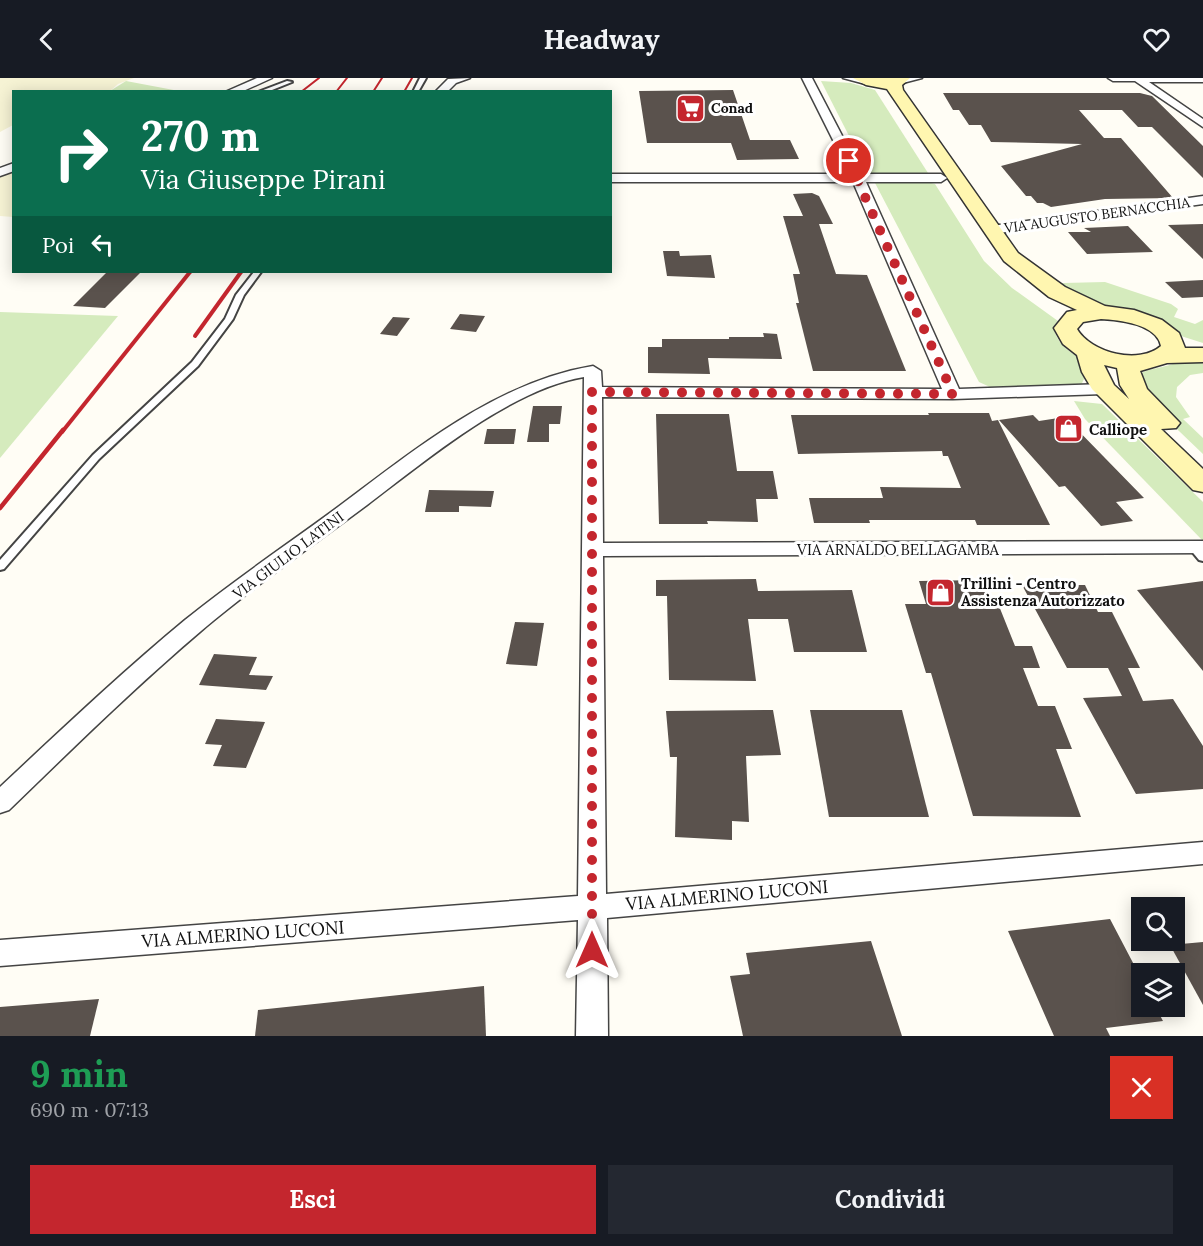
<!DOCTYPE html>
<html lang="it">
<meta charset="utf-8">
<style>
:root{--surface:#171b24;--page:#242831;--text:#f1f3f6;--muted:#9ea1a6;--accent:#c4262e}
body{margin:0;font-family:Lora,serif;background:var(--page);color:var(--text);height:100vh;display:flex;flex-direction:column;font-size:22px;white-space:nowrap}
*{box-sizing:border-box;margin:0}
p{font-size:20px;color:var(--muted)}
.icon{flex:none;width:33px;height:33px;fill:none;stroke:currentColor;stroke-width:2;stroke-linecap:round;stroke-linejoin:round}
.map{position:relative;height:958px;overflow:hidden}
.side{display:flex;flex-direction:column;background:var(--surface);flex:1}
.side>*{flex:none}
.top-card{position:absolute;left:12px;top:12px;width:600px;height:183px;border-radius:0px;box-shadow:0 3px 15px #0003;background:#0b6e4f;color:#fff;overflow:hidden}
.controls{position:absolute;left:1131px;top:819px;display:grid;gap:12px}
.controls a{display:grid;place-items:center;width:54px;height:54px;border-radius:0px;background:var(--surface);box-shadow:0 3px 15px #0003;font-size:30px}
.pin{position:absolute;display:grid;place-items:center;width:51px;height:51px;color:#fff;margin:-26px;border:3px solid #fff;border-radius:50%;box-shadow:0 2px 6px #0007}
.me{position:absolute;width:66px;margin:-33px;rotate:0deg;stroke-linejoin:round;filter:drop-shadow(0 0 4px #0008)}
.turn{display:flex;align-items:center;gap:21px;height:126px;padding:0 30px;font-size:27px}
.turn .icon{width:78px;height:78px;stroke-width:2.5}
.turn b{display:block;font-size:42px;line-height:51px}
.then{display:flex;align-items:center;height:57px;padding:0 30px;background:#0003;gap:12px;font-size:22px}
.round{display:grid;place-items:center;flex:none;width:63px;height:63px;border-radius:0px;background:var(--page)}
.head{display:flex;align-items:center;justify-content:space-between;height:102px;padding:0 30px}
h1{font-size:36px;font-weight:700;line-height:45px;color:#1e9e55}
.cta{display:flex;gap:12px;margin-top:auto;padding:12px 30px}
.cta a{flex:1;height:69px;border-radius:0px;background:var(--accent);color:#fff;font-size:24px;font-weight:700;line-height:69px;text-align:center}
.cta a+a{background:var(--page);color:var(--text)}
header{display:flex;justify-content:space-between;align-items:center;height:78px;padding:0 30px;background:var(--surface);font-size:27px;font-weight:700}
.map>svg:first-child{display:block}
</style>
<header><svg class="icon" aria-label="back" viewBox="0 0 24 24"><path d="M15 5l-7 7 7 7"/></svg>Headway<svg class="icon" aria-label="heart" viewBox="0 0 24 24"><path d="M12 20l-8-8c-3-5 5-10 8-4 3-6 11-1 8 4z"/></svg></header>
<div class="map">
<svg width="1203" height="958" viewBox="0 0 1203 958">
<rect width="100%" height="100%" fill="#fffdf5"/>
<!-- farmland -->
<g fill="#f6f3d4">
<polygon points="0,0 134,0 118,6 110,13 14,14 13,47 0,54"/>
<polygon points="13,91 13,139 0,138 0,95"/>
</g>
<!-- green -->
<g fill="#d5ebbd">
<polygon points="126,3 179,13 110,13"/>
<polygon points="821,3 851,5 875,12 928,95 925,97 869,97"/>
<path d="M880,103H924L935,106L984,183L1012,210L1058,243L1053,249C1058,266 1067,273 1082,281L1084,301L1081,307L990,309L979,304L875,105Z"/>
<polygon points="1105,204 1171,226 1178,231 1174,239 1195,246 1203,242 1203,265 1099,232 1058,208 1063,205"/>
<polygon points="0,234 118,238 0,380"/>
<path d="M1177,284L1203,285V295L1190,297L1177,309L1176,319L1190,339L1183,341L1203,360V376L1156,331L1138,297C1149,289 1164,291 1177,284Z"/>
<polygon points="1074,323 1102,326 1203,424 1203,463 1085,341"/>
</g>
<!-- building -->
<g fill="#5a524d">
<polygon points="733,12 750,62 790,62 799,81 737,82 731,65 647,65 639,13"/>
<polygon points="943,15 1140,15 1152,18 1203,68 1203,100 1152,49 1138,49 1122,32 1079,32 1104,60 1121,60 1173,120 1105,121 1051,129 1043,125 1037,125 1031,118 1026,118 1001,88 1082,66 991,64 981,47 969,47 959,32 953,32"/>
<polygon points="812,115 819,118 833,146 819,146 836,196 867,197 906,293 813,293 796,225 799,225 793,196 800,196 783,138 803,138 793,116"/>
<polygon points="1203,146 1203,181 1168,147"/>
<polygon points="1128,148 1153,174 1087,176 1068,154 1091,154 1084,150"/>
<polygon points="663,173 679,173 680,178 711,177 715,200 667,198"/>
<polygon points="107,194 141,194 105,230 73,228"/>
<polygon points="1203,202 1203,219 1182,220 1165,204"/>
<polygon points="460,236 485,238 476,254 450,251"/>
<polygon points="393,239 410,240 397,258 380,256"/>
<polygon points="763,255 777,256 782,281 708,280 710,296 648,295 648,269 662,269 662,261 729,261 729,259 764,259"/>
<polygon points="533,328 562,328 560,346 549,346 549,364 527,364"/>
<polygon points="928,335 989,335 992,343 998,342 1050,447 977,447 975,442 869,442 870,445 814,445 809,420 883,420 880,409 961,410 948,378 943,378 942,373 798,376 791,337 929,337"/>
<polygon points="656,336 729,336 737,393 773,393 778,421 756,421 758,444 707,443 708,446 659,446"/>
<polygon points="1033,337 1039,343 1065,339 1144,420 1116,424 1133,443 1101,448 1065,408 1059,409 999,342"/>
<polygon points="487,351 516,351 514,366 484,366"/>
<polygon points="429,412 494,413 491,429 459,428 459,434 425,434"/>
<polygon points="756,501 758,513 852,512 867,574 794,574 788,541 748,541 756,603 669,602 667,518 656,518 656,502"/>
<polygon points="982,502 989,518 995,518 1015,568 1032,568 1040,590 1023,590 1038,628 1055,628 1072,671 1056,671 1081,739 973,738 931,595 926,595 905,526 926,526 919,503"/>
<polygon points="1203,503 1203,593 1137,512"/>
<polygon points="1022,507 1085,507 1098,534 1112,534 1140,590 1128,590 1143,623 1173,621 1203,668 1203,711 1136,716 1083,620 1122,618 1108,590 1067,590"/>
<polygon points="515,544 544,545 537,588 506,586"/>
<polygon points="214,576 257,579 249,597 273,598 266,612 199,607"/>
<polygon points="773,632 781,677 746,678 749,744 732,743 732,762 675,759 677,679 670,679 666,633"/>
<polygon points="810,632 902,632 929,739 829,739"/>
<polygon points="216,641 265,644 246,690 213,688 222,667 205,666"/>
<polygon points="1110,841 1142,902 1142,928 1155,928 1163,943 1106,950 1110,958 1054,958 1008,853"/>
<polygon points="871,863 902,958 743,958 730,898 750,896 746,875"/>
<polygon points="1203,864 1203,927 1170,867"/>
<polygon points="484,908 486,958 255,958 258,932"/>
<polygon points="99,921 90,958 0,958 0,929"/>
</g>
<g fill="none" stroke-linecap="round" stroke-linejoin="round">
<defs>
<g id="lane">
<polygon points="420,0 426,0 418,14 413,14"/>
<polygon points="287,3 292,4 267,14 258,14"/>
<polygon points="254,194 261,194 244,217 233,241 198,288 99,381 4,491 0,492 0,482 93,377 192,284 225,241 236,217"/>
<polygon points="1194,467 1198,468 1203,474 1203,483 1199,482 1189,470"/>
</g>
<g id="street">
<polygon points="257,0 272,0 241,14 225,14"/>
<polygon points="470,0 456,5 447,14 435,14 448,1"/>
<path d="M802,0H812L862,96H941L947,100L941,104H866L959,311L1104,306L1113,311L1104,316L953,321L602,319L603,465L1203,463V475L603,478L606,816L1203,764V786L607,840L608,958H576L578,842L0,888V862L578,818L584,299C511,311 426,382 367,427C312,468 254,508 201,553C134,610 72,671 9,732L0,735V709C61,652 121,595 185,542C233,503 285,468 334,432C412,374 495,304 593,288L601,293L602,309L942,311L853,104H610V96H850Z"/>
<polygon points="843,0 865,0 874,4 869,7"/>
<polygon points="922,0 899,6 894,3 898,0"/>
<polygon points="1108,0 1203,0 1203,4 1149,4 1203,41 1203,49 1135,3 1113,3"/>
<polygon points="14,85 14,93 0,98 0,90"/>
<polygon points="1203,118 1203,126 992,156 985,152 992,148"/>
</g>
<path id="secondary" d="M853,0H910L902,7L903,12L1018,175L1065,209L1105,228L1134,232L1162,242L1179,255L1185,270H1203V284L1167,285L1140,293L1147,311L1180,345L1176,350L1161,351L1203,391V414L1193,412L1092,311L1082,294L1077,277L1063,266L1054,250L1067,234L1077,232L1049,219L1004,183L887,11L866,7ZM1101,241C1119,242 1157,246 1161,268C1139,287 1091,275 1077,251L1083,244ZM1104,287L1117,290L1120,307L1129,321L1114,307Z"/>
</defs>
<!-- lane casing -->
<use href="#lane" stroke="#444" stroke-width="4"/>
<!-- street casing -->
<use href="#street" stroke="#444" stroke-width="3"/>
<!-- secondary casing -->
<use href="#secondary" stroke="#333" stroke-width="3"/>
<!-- lane -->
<use href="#lane" fill="#fff" fill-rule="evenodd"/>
<!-- street -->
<use href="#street" fill="#fff" fill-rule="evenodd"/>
<!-- secondary -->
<use href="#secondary" fill="#fff6b0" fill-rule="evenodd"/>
<!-- rail-far2 -->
<g stroke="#c4262e" stroke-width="2">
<polyline points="301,14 319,0"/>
<polyline points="336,14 347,0"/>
<polyline points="373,14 382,0"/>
<polyline points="404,14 412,0"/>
</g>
<!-- rail-far1 -->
<g stroke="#c4262e" stroke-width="4">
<polyline points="195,258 241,194"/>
<polyline points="62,354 190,194"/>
</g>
<!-- rail -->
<polyline stroke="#c4262e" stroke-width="4.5" points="0,430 63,352"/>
</g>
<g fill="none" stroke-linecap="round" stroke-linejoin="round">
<!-- route -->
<polyline stroke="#c4262e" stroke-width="10" stroke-dasharray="0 18" points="592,872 592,314 953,316 849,83"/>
</g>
<!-- icons -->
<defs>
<symbol id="supermarket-square" viewBox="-11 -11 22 22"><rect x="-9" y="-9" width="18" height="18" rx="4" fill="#c4262e" stroke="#fff"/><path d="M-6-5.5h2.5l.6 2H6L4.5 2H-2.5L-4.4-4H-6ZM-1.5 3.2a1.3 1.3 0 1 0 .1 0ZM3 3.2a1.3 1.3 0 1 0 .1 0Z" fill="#fff"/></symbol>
<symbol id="shop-square" viewBox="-11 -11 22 22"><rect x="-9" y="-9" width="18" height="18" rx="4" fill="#c4262e" stroke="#fff"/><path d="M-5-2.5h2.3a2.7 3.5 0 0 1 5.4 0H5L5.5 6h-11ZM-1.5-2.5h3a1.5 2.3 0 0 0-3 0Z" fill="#fff"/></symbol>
</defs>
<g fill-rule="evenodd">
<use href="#supermarket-square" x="674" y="14" width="33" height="33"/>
<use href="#shop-square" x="1052" y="334" width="33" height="33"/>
<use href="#shop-square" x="924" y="498" width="33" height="33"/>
</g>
<g text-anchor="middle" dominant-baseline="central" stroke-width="6" stroke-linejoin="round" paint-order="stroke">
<!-- far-poi labels -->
<g font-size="14" font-weight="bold" fill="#111" stroke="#fff" text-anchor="start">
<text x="711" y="30">Conad</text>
</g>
<!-- far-street labels -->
<g font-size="14" fill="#111" stroke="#fff">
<text transform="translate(1097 137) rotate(-8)">VIA AUGUSTO BERNACCHIA</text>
</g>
<!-- poi labels -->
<g font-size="15" font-weight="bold" fill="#111" stroke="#fff" text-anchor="start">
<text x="1089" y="351">Calliope</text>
<text x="961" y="505">Trillini - Centro<tspan x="961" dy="17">Assistenza Autorizzato</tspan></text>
</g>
<!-- street labels -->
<g font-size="15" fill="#111" stroke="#fff">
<text x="898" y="471">VIA ARNALDO BELLAGAMBA</text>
<text transform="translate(288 477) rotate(-37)">VIA GIULIO LATINI</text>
</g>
<!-- near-street labels -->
<g font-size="18" fill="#111" stroke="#fff">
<text transform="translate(727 817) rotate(-5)">VIA ALMERINO LUCONI</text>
<text transform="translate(243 856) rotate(-4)">VIA ALMERINO LUCONI</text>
</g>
</g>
</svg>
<div class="controls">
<a><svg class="icon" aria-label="search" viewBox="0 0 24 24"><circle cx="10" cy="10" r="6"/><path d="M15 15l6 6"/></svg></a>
<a><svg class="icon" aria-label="layers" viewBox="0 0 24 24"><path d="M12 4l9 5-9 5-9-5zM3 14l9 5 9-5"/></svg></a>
</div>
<div class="pin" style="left:849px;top:83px;background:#d93025"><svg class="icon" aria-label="arrive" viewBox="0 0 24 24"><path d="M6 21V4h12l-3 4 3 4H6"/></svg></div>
<svg class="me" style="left:592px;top:872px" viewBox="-20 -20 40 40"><path d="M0-17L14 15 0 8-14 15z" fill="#c4262e" stroke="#fff" stroke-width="4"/></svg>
<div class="top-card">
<div class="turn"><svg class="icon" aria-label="right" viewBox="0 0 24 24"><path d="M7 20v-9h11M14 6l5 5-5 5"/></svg><div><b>270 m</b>Via Giuseppe Pirani</div></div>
<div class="then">Poi<svg class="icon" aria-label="left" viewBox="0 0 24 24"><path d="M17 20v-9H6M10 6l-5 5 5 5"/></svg></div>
</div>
</div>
<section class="side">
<div class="head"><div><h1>9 min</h1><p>690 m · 07:13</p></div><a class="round" style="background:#d93025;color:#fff"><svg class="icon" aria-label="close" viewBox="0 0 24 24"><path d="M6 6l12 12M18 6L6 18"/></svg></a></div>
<div class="cta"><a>Esci</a><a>Condividi</a></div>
</section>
